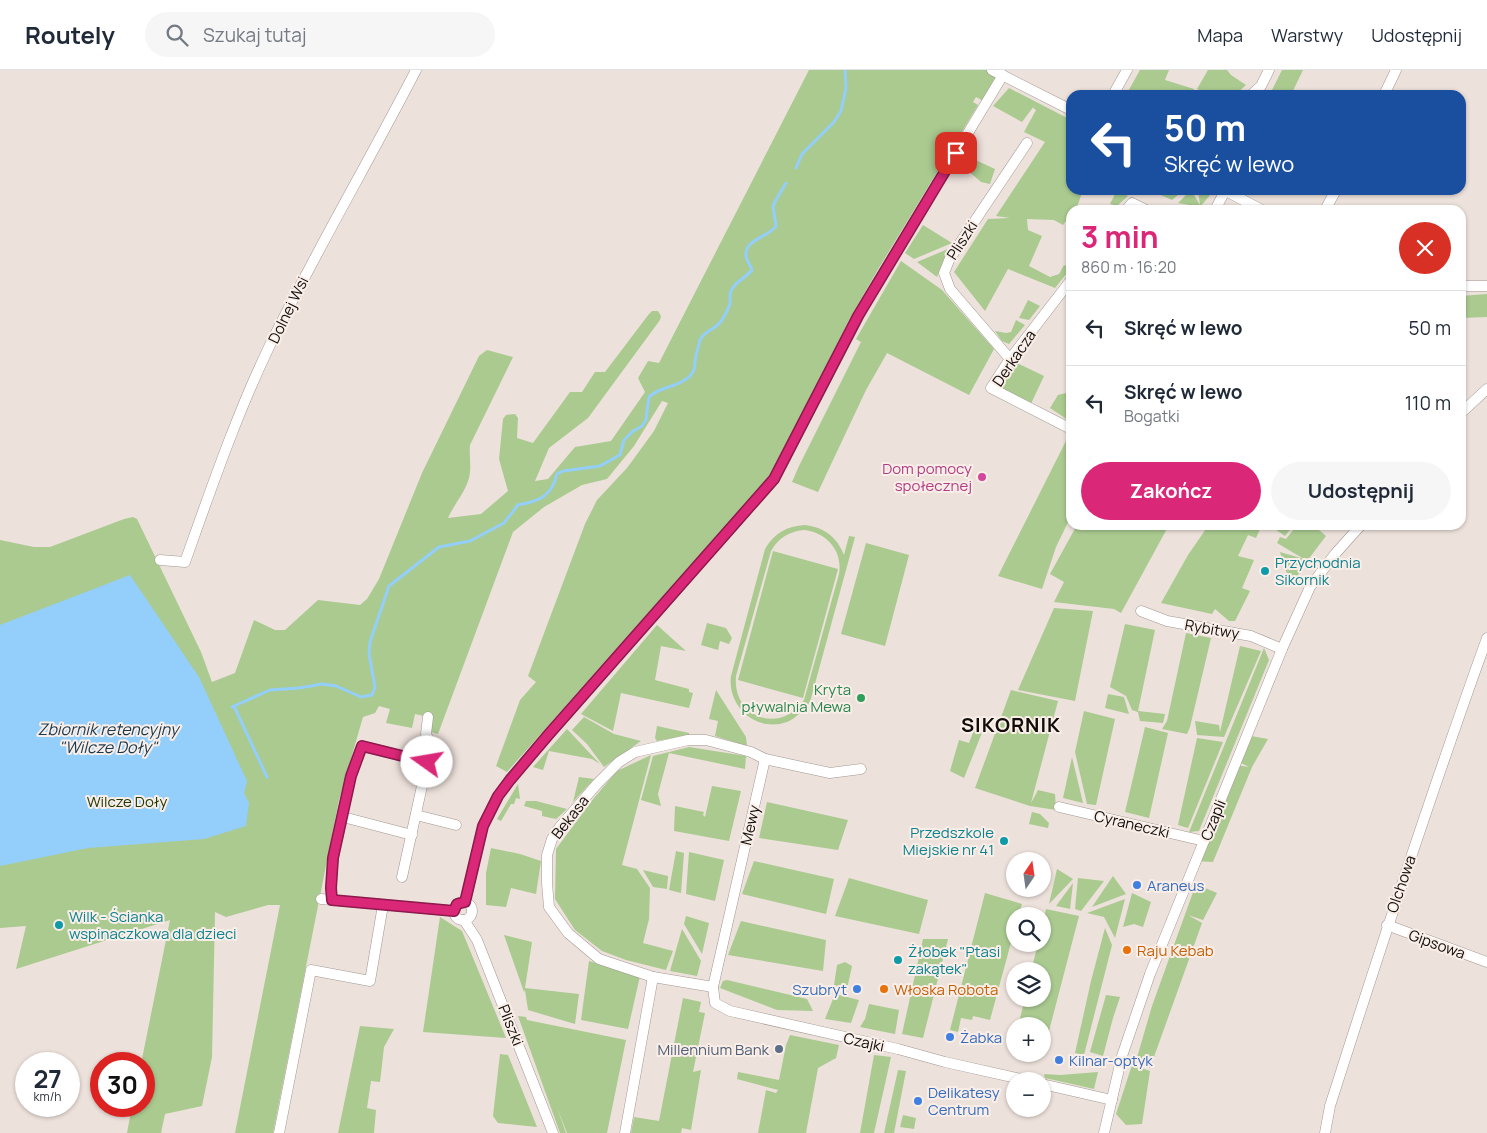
<!DOCTYPE html>
<html lang="pl">
<meta charset="utf-8">
<style>
:root{--surface:#fff;--page:#f6f6f7;--text:#1f2937;--muted:#747a83;--line:#e0e1e3;--accent:#db2777}
body{margin:0;font-family:Manrope,sans-serif;background:var(--page);color:var(--text);height:100vh;display:flex;flex-direction:column;font-size:19px;white-space:nowrap}
*{box-sizing:border-box;margin:0}
p{font-size:16px;color:var(--muted)}
.icon{flex:none;width:28px;height:28px;fill:none;stroke:currentColor;stroke-width:2;stroke-linecap:round;stroke-linejoin:round}
.map{position:relative;flex:1;overflow:hidden}
.details{position:absolute;left:1066px;top:135px;width:400px;height:325px;display:flex;flex-direction:column;background:var(--surface);border-radius:15px;box-shadow:0 1px 4px #0004}
.details>*{flex:none}
.hud{position:absolute;left:1066px;top:20px;width:400px;height:105px;border-radius:15px;box-shadow:0 1px 4px #0004;background:#1a4fa0;color:#fff;overflow:hidden}
.needle{width:32px;rotate:13deg}
.fabs{position:absolute;left:1006px;top:782px;display:grid;gap:10px}
.fabs a{display:grid;place-items:center;width:45px;height:45px;border-radius:50%;background:var(--surface);box-shadow:0 1px 4px #0004;font-size:25px}
.speed{position:absolute;left:15px;top:982px;display:flex;gap:10px;font-size:25px;font-weight:700;text-align:center}
.speed>*{display:grid;place-content:center;width:65px;height:65px;border-radius:50%;background:var(--surface);box-shadow:0 1px 4px #0004;line-height:1}
.speed small{font-size:12px;font-weight:400}
.speed .limit{border:8px solid #d22;background:#fff;color:#111}
.pin{position:absolute;display:grid;place-items:center;width:42px;height:42px;color:#fff;margin:-21px;border-radius:10px;box-shadow:0 2px 8px #0006}
.me{position:absolute;width:55px;margin:-28px;rotate:283deg;stroke-linejoin:round;filter:drop-shadow(0 0 4px #0008)}
.turn{display:flex;align-items:center;gap:18px;height:105px;padding:0 15px;font-size:22px}
.turn .icon{width:65px;height:65px;stroke-width:2.5}
.turn b{display:block;font-size:35px;line-height:42px}
.round{display:grid;place-items:center;flex:none;width:52px;height:52px;border-radius:26px;background:var(--page)}
.headline{display:flex;align-items:center;justify-content:space-between;height:85px;padding:0 15px}
h1{font-size:30px;font-weight:700;line-height:38px;color:var(--accent)}
.primary-button{display:flex;gap:10px;margin-top:auto;padding:10px 15px}
.primary-button a{flex:1;height:58px;border-radius:30px;background:var(--accent);color:#fff;font-size:20px;font-weight:700;line-height:58px;text-align:center}
.primary-button a+a{background:var(--page);color:var(--text)}
ul{padding:0;list-style:none}
li{display:flex;align-items:center;gap:15px;height:75px;padding:0 15px;border-top:1px solid var(--line)}
li div{flex:1}
li b{display:block;font-size:19px}
li em{font-style:normal}
header{display:flex;align-items:center;gap:30px;box-sizing:border-box;height:70px;padding:0 25px;background:var(--surface);border-bottom:1px solid var(--line)}
header strong{font-size:24px}
nav{display:flex;gap:28px;margin-inline-start:auto;font-size:18px}
.search{width:350px;height:45px;background:var(--page);display:flex;align-items:center;gap:12px;box-sizing:border-box;padding:0 18px;border-radius:28px;color:var(--muted);font-size:19px}
.map>svg:first-child{display:block}
</style>
<header>
<strong>Routely</strong>
<div class="search"><svg class="icon" aria-label="search" viewBox="0 0 24 24"><circle cx="10" cy="10" r="6"/><path d="M15 15l6 6"/></svg>Szukaj tutaj</div>
<nav><a>Mapa</a><a>Warstwy</a><a>Udostępnij</a></nav>
</header>
<div class="map">
<svg width="1487" height="1063" viewBox="0 0 1487 1063">
<rect width="100%" height="100%" fill="#ede1db"/>
<!-- green -->
<g fill="#aaca90" fill-rule="evenodd">
<path d="M809,0H992L1003,5L987,33L976,27L973,32L978,35L877,201L849,250L775,397L767,409L507,702L496,696L520,630L536,612L528,606L585,454L597,430L627,398L654,361L668,333L662,331L634,376L607,409L582,415L544,437L513,462L438,664L431,662L433,648L415,644L412,658L386,653L390,639L379,636L375,643L363,647L339,730L273,1063H235L280,835H268L226,847L215,842L212,987L202,1036L165,1044L161,1063H127L132,1036H144V994H141L170,850L16,899L26,856L0,858V470L34,477H50L124,449L133,447L137,449L201,582L212,612L235,603L254,550L275,560H285L318,530L360,535L367,529L379,509L422,403L479,286L487,280L513,287L470,375C469,384 471,393 470,402C469,418 454,434 448,448L481,444L508,421L499,389L503,349L506,345L515,344L518,348L517,368L533,373L570,322H582L595,302H605L649,244L652,241H658L661,246L660,250L588,348L549,378L535,411L548,409L575,377L611,371L645,322L638,308L648,291L659,293Z"/>
<polygon points="1140,0 1169,0 1165,10 1194,19 1191,25 1126,25"/>
<polygon points="1208,0 1227,0 1231,5 1246,15 1235,25 1209,25 1197,19"/>
<polygon points="1282,0 1303,0 1291,25 1267,25 1271,22"/>
<polygon points="1009,18 1071,50 1071,120 1083,120 1077,137 1082,140 1071,140 1071,144 1063,155 1054,150 1027,149 1028,160 1042,166 1029,196 1050,207 1059,204 1064,195 1071,198 1055,218 1008,199 985,241 954,202 988,149 1010,148 996,146 1045,72 1024,62 1036,40 1033,38 1034,36 1022,52 993,36"/>
<polygon points="969,87 995,99 990,114 981,112 966,99"/>
<polygon points="1117,120 1128,126 1117,136 1110,134"/>
<polygon points="1150,120 1184,120 1172,130"/>
<polygon points="1191,120 1200,135 1198,120 1204,120 1211,124 1200,137 1178,133"/>
<polygon points="923,155 952,173 914,189 905,183"/>
<polygon points="948,179 937,207 917,192"/>
<polygon points="901,191 942,220 994,279 969,325 887,283 866,320 818,422 792,412 799,396 861,272 856,269"/>
<polygon points="1487,224 1487,247 1461,248 1461,226"/>
<polygon points="1028,230 1040,236 1029,250 1019,248"/>
<polygon points="1016,250 1025,255 1009,274 1002,271 995,261 1006,263 1011,262"/>
<polygon points="1013,291 1044,306 1029,338 993,315"/>
<polygon points="1066,323 1071,325 1071,352 1050,338 1058,325"/>
<polygon points="1069,365 1071,366 1071,446 1056,477 1042,519 998,506"/>
<path d="M805,455C824,457 837,467 844,485L849,466L855,467L810,632C803,639 797,648 787,652C756,663 727,636 731,606L765,479C774,463 787,456 805,455ZM805,460C827,463 843,481 839,504L804,630C781,665 732,648 736,606L771,481C779,467 790,461 805,460Z"/>
<polygon points="1077,455 1169,455 1121,543 1114,539 1054,532 1064,512 1050,504"/>
<polygon points="1220,455 1253,455 1260,459 1256,468 1248,465 1238,486 1254,490 1242,518 1250,521 1235,551 1229,551 1215,539 1212,544 1161,533 1188,485 1208,456 1216,460"/>
<polygon points="1269,455 1294,455 1285,466"/>
<polygon points="1297,455 1313,455 1326,466 1307,491 1291,516 1280,482 1304,489 1277,473 1280,467 1286,469"/>
<polygon points="866,473 909,485 885,576 841,564"/>
<polygon points="773,481 838,499 803,628 738,610"/>
<polygon points="1054,538 1093,541 1075,631 1018,620"/>
<polygon points="707,553 726,558 732,568 729,574 720,571 718,580 701,575"/>
<polygon points="1125,554 1155,560 1138,641 1165,644 1163,653 1140,651 1138,642 1132,640 1126,626 1110,617"/>
<polygon points="657,555 686,581 661,576 655,610 689,619 689,622 693,623 689,638 621,623 613,661 581,644"/>
<polygon points="1186,563 1211,568 1190,657 1187,664 1162,659 1167,651"/>
<polygon points="1240,576 1261,581 1224,667 1197,665 1195,651 1219,655 1220,662"/>
<polygon points="1264,578 1269,590 1199,761 1189,762"/>
<polygon points="716,620 746,667 747,676 715,666 718,651 709,649"/>
<polygon points="1011,620 1058,631 1031,733 1038,720 1055,724 1056,740 1030,736 975,718"/>
<polygon points="1108,624 1124,627 1129,644 1105,638"/>
<polygon points="1084,641 1115,649 1096,735 1087,734 1075,682"/>
<polygon points="584,647 614,664 641,671 604,697 587,674 572,660"/>
<polygon points="979,647 987,650 964,708 950,701 959,670 969,673"/>
<polygon points="657,656 689,663 689,665 657,671 655,668"/>
<polygon points="1145,657 1168,663 1149,748 1125,742"/>
<polygon points="567,659 600,694 592,689 549,681 543,700 533,697"/>
<polygon points="1251,666 1268,669 1252,697 1213,792 1195,791 1235,695 1249,697 1237,691"/>
<polygon points="1197,668 1223,672 1188,758 1178,755"/>
<polygon points="689,677 746,686 745,699 669,683 658,724 661,736 641,730 653,686"/>
<polygon points="651,685 622,795 637,799 650,818 649,849 643,873 673,881 666,900 626,890 602,881 575,860 555,829 556,779 594,728 617,701"/>
<polygon points="1072,687 1083,733 1063,728"/>
<polygon points="579,707 594,709 573,732"/>
<polygon points="518,714 520,729 516,728 514,734 511,734 501,751 497,749"/>
<polygon points="712,716 741,721 729,771 674,761 675,736 704,742 703,745 705,747"/>
<polygon points="526,731 536,731 567,739 556,749 542,746 542,741 524,736"/>
<polygon points="767,732 848,750 838,780 759,768"/>
<polygon points="1032,742 1040,744 1049,753 1048,758 1029,754"/>
<polygon points="491,778 520,784 541,791 536,824 511,818 506,837 486,835 486,803"/>
<polygon points="676,781 684,783 681,823 669,820"/>
<polygon points="689,782 724,790 715,831 686,824"/>
<polygon points="754,791 834,809 826,844 742,824"/>
<polygon points="1057,799 1073,809 1049,834"/>
<polygon points="643,800 668,806 667,819 653,817"/>
<polygon points="1113,806 1126,824 1092,837"/>
<polygon points="849,808 928,830 919,864 835,846"/>
<polygon points="1078,808 1104,811 1081,841 1075,839"/>
<polygon points="1073,813 1070,839 1056,836"/>
<polygon points="1196,814 1217,823 1203,850 1188,845 1202,853 1150,998 1136,991 1152,936"/>
<polygon points="985,823 1022,834 1018,846 1015,846 1015,858 990,950 973,946 972,950 961,948 958,962 950,960"/>
<polygon points="1132,823 1151,832 1143,857 1134,854 1123,857"/>
<polygon points="1125,829 1115,868 1104,847 1087,843"/>
<polygon points="1046,839 1079,846 1049,961 1043,959 1042,956 1018,956 1025,929 1042,929 1042,901 1031,901 1038,874 1042,874 1043,854"/>
<polygon points="686,846 709,853 702,884 684,854"/>
<polygon points="440,847 462,861 506,968 423,962"/>
<polygon points="741,851 826,870 823,901 728,885"/>
<polygon points="1105,858 1112,875 1084,985 1075,983 1091,911"/>
<polygon points="682,859 701,891 697,906 670,901"/>
<polygon points="504,865 532,872 525,918 579,924 575,954 528,940 525,920 524,922"/>
<polygon points="923,869 948,869 923,968 902,964"/>
<polygon points="589,891 640,906 628,959 581,950"/>
<polygon points="845,892 852,896 847,919 834,915 837,895"/>
<polygon points="727,910 807,929 813,941 777,940 720,918 723,911"/>
<polygon points="835,924 859,930 851,953 825,949"/>
<polygon points="1106,925 1120,927 1113,948 1103,986 1090,982"/>
<polygon points="683,928 701,932 699,942 705,943 693,1002 701,1000 691,1060 682,1058 681,1063 631,1063 634,1047 659,1051"/>
<polygon points="869,934 899,940 895,964 860,957 865,949"/>
<polygon points="518,946 526,947 527,950 626,970 607,1063 567,1063 557,1038 566,1063 560,1063"/>
<polygon points="360,956 394,959 384,977 380,1012 371,1011 367,1038 376,1040 374,1063 338,1063"/>
<polygon points="790,965 839,975 836,988 818,998 806,1063 758,1063 766,1020 776,1023 778,1020 737,1009 738,1002 779,1010 786,975"/>
<polygon points="500,984 508,985 537,1057 498,1053 493,1046"/>
<polygon points="874,985 891,987 874,1063 860,1063"/>
<polygon points="1132,995 1150,1001 1142,1054 1126,1055 1116,1044"/>
<polygon points="898,1000 906,1001 894,1063 884,1063"/>
<polygon points="1098,1002 1094,1019 1045,1008 1044,1004 1060,1005"/>
<polygon points="903,1045 916,1048 914,1059 900,1057"/>
</g>
<!-- water -->
<polygon fill="#93cffa" points="130,505 199,607 247,711 244,723 249,733 246,756 204,769 88,778 0,796 0,555"/>
<g fill="none" stroke-linecap="round" stroke-linejoin="round">
<!-- stream -->
<g stroke="#93cffa" stroke-width="3">
<polyline points="796,98 802,84 834,52 841,41 846,18 845,0"/>
<polyline points="234,636 267,707"/>
<path d="M232,637L270,620L299,618L322,614L336,616L361,627L372,625L375,617L369,584L370,572L389,516L439,477L470,471L504,453L518,435C540,431 552,426 557,404L563,401L600,396L620,385L624,370L632,362L642,356L646,350L649,327C660,316 678,318 690,306C697,298 694,293 696,285C697,281 699,275 700,270C705,260 717,259 722,250C725,245 729,238 730,233C731,229 729,225 731,221C735,211 746,208 752,200C751,195 746,191 746,185C745,169 769,167 776,156L773,136L776,130L786,113"/>
</g>
<defs>
<g id="minor">
<polyline points="992,0 1071,40"/>
<polyline points="1113,25 1127,0"/>
<polyline points="1251,25 1261,16 1269,0"/>
<polyline points="1384,25 1396,0"/>
<polyline points="1224,120 1262,140"/>
<polyline points="1126,140 1132,133 1146,140"/>
<polyline points="1215,140 1225,121"/>
<polyline points="1325,140 1336,120"/>
<polyline points="1071,210 1010,289 991,318 1071,359"/>
<polyline points="1461,216 1487,216"/>
<polyline points="1010,289 950,219 944,203 950,188 1027,73"/>
<polyline points="1461,343 1487,319"/>
<path d="M160,490L185,492C211,419 236,346 269,277C315,183 368,93 416,0"/>
<polyline points="1141,541 1167,551 1251,566 1282,579"/>
<polyline points="861,699 830,703 765,689 713,917 715,933 730,941 898,979 945,992 1030,1011"/>
<polyline points="1059,737 1204,771"/>
<polyline points="416,745 456,755"/>
<polyline points="343,747 412,765"/>
<polyline points="402,807 431,675 426,664 428,647"/>
<polyline points="321,829 454,841"/>
<polyline points="332,830 331,818 333,788 351,706 362,676 427,692"/>
<polyline points="465,832 483,756 498,726 510,709 549,664 774,409 867,230 1003,5"/>
<circle cx="463" cy="841" r="9"/>
<polyline points="464,850 477,870 553,1063"/>
<polyline points="1387,855 1487,892"/>
<polyline points="713,917 653,907 599,889 568,863 549,837 547,813 547,785 552,769 559,758 597,714 619,692 635,682 688,670 706,670 751,682 765,689"/>
<polyline points="1042,1014 1112,1030"/>
<polyline points="279,1063 311,900 370,911 383,835"/>
<polyline points="625,1063 653,907"/>
<polyline points="1104,1063 1122,986 1150,904 1282,579 1310,517 1335,484 1361,455"/>
<path d="M1325,1063L1330,1036C1380,879 1431,723 1487,568"/>
</g>
</defs>
<!-- minor casing -->
<use href="#minor" stroke="#a39792" stroke-width="11"/>
<!-- minor -->
<use href="#minor" stroke="#fff" stroke-width="10"/>
</g>
<g fill="none" stroke-linecap="round" stroke-linejoin="round">
<defs>
<polyline id="route" points="427,692 362,676 351,706 333,788 331,818 332,830 454,841 457,834 465,832 483,756 498,726 510,710 549,664 774,409 858,246 956,83"/>
</defs>
<!-- route casing -->
<use href="#route" stroke="#8e194d" stroke-width="12"/>
<!-- route -->
<use href="#route" stroke="#db2777" stroke-width="9"/>
</g>
<!-- markers -->
<circle fill="#d1479c" stroke="#faeee8" stroke-width="2" cx="982" cy="407" r="5"/>
<g fill="#0f9aa8" stroke="#faeee8" stroke-width="2">
<circle cx="1265" cy="501" r="5"/>
<circle cx="1004" cy="771" r="5"/>
<circle cx="59" cy="855" r="5"/>
<circle cx="898" cy="890" r="5"/>
</g>
<circle fill="#2e9e5b" stroke="#faeee8" stroke-width="2" cx="861" cy="628" r="5"/>
<g fill="#3f7fe0" stroke="#faeee8" stroke-width="2">
<circle cx="1137" cy="815" r="5"/>
<circle cx="857" cy="919" r="5"/>
<circle cx="950" cy="967" r="5"/>
<circle cx="1059" cy="990" r="5"/>
<circle cx="918" cy="1031" r="5"/>
</g>
<g fill="#e8710a" stroke="#faeee8" stroke-width="2">
<circle cx="1127" cy="880" r="5"/>
<circle cx="884" cy="919" r="5"/>
</g>
<circle fill="#5c6f8a" stroke="#faeee8" stroke-width="2" cx="779" cy="979" r="5"/>
<g text-anchor="middle" dominant-baseline="central" stroke-width="4" stroke-linejoin="round" paint-order="stroke">
<!-- street labels -->
<g font-size="15" fill="#100c0a" stroke="#faeee8">
<text transform="translate(962 170) rotate(-57)">Pliszki</text>
<text transform="translate(288 240) rotate(-64)">Dolnej Wsi</text>
<text transform="translate(1014 288) rotate(-56)">Derkacza</text>
<text transform="translate(1212 559) rotate(10)">Rybitwy</text>
<text transform="translate(570 747) rotate(-52)">Bekasa</text>
<text transform="translate(1213 750) rotate(-68)">Czapli</text>
<text transform="translate(1132 754) rotate(13)">Cyraneczki</text>
<text transform="translate(750 755) rotate(-77)">Mewy</text>
<text transform="translate(1401 814) rotate(-71)">Olchowa</text>
<text transform="translate(1437 874) rotate(20)">Gipsowa</text>
<text transform="translate(511 955) rotate(68)">Pliszki</text>
<text transform="translate(864 972) rotate(12)">Czajki</text>
</g>
<!-- hotel labels -->
<g font-size="15" fill="#b23c85" stroke="#faeee8" text-anchor="end">
<text x="972" y="398">Dom pomocy<tspan x="972" dy="17">społecznej</tspan></text>
</g>
<!-- culture labels -->
<g font-size="15" fill="#0d838f" stroke="#faeee8" text-anchor="start">
<text x="1275" y="492">Przychodnia<tspan x="1275" dy="17">Sikornik</tspan></text>
<text x="994" y="762" text-anchor="end">Przedszkole<tspan x="994" dy="17">Miejskie nr 41</tspan></text>
<text x="69" y="846">Wilk - Ścianka<tspan x="69" dy="17">wspinaczkowa dla dzieci</tspan></text>
<text x="908" y="881">Żłobek "Ptasi<tspan x="908" dy="17">zakątek"</tspan></text>
</g>
<!-- leisure labels -->
<g font-size="15" fill="#27864d" stroke="#faeee8" text-anchor="end">
<text x="851" y="619">Kryta<tspan x="851" dy="17">pływalnia Mewa</tspan></text>
</g>
<!-- park labels -->
<g font-size="15" fill="#213903" stroke="#faeee8">
<text x="127" y="731">Wilcze Doły</text>
</g>
<!-- shop labels -->
<g font-size="15" fill="#366cbe" stroke="#faeee8" text-anchor="start">
<text x="1147" y="815">Araneus</text>
<text x="847" y="919" text-anchor="end">Szubryt</text>
<text x="960" y="967">Żabka</text>
<text x="1069" y="990">Kilnar-optyk</text>
<text x="928" y="1022">Delikatesy<tspan x="928" dy="17">Centrum</tspan></text>
</g>
<!-- food labels -->
<g font-size="15" fill="#c56008" stroke="#faeee8" text-anchor="start">
<text x="1137" y="880">Raju Kebab</text>
<text x="894" y="919">Włoska Robota</text>
</g>
<!-- service labels -->
<g font-size="15" fill="#4e5e75" stroke="#faeee8" text-anchor="end">
<text x="769" y="979">Millennium Bank</text>
</g>
<!-- water labels -->
<g font-size="16" font-style="italic" fill="#16374d" stroke="#faeee8">
<text x="108" y="659">Zbiornik retencyjny<tspan x="108" dy="18">"Wilcze Doły"</tspan></text>
</g>
<!-- district labels -->
<g font-size="20" font-weight="bold" letter-spacing="1" fill="#100c0a" stroke="#faeee8">
<text x="1011" y="654">SIKORNIK</text>
</g>
</g>
</svg>
<div class="fabs">
<a><svg class="needle" viewBox="-14 -14 28 28"><path d="M0-13l5 13h-10z" fill="#e53935"/><path d="M0 13l5-13h-10z" fill="#747a83"/></svg></a>
<a><svg class="icon" aria-label="search" viewBox="0 0 24 24"><circle cx="10" cy="10" r="6"/><path d="M15 15l6 6"/></svg></a>
<a><svg class="icon" aria-label="layers" viewBox="0 0 24 24"><path d="M12 4l9 5-9 5-9-5zM3 14l9 5 9-5"/></svg></a>
<a>+</a>
<a>−</a>
</div>
<div class="speed"><div>27<small>km/h</small></div><div class="limit">30</div></div>
<div class="pin" style="left:956px;top:83px;background:#d93025"><svg class="icon" aria-label="arrive" viewBox="0 0 24 24"><path d="M6 21V4h12l-3 4 3 4H6"/></svg></div>
<svg class="me" style="left:427px;top:692px" viewBox="-20 -20 40 40"><circle r="19" fill="#fff"/><path d="M0-13L10 11 0 6-10 11z" fill="#db2777"/></svg>
<div class="hud">
<div class="turn"><svg class="icon" aria-label="left" viewBox="0 0 24 24"><path d="M17 20v-9H6M10 6l-5 5 5 5"/></svg><div><b>50 m</b>Skręć w lewo</div></div>
</div>
<section class="details">
<div class="headline"><div><h1>3 min</h1><p>860 m · 16:20</p></div><a class="round" style="background:#d93025;color:#fff"><svg class="icon" aria-label="close" viewBox="0 0 24 24"><path d="M6 6l12 12M18 6L6 18"/></svg></a></div>
<ul>
<li><svg class="icon" aria-label="left" viewBox="0 0 24 24"><path d="M17 20v-9H6M10 6l-5 5 5 5"/></svg><div><b>Skręć w lewo</b></div><em>50 m</em></li>
<li><svg class="icon" aria-label="left" viewBox="0 0 24 24"><path d="M17 20v-9H6M10 6l-5 5 5 5"/></svg><div><b>Skręć w lewo</b><p>Bogatki</p></div><em>110 m</em></li>
</ul>
<div class="primary-button"><a>Zakończ</a><a>Udostępnij</a></div>
</section>
</div>
